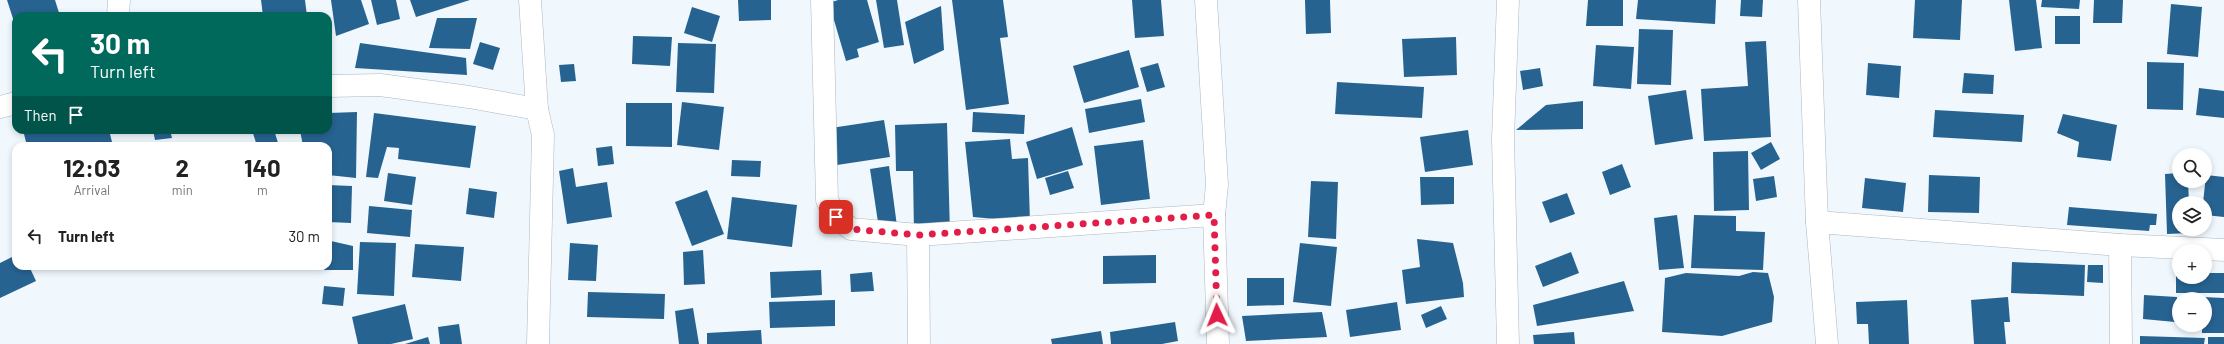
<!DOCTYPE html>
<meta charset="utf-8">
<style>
:root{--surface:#fff;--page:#f2f2f2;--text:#222;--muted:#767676}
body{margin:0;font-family:Barlow,sans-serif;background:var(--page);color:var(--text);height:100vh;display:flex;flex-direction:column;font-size:15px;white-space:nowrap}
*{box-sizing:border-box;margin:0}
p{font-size:13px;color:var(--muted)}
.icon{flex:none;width:22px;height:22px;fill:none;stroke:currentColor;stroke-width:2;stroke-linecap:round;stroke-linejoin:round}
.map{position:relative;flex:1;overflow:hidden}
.panel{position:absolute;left:12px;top:142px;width:320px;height:128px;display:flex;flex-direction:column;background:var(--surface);border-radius:12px;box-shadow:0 2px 6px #0003}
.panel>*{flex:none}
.hud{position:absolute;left:12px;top:12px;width:320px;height:122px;border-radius:12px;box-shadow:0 2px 6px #0003;background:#00695c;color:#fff;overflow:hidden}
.fabs{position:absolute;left:2172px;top:148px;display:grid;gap:8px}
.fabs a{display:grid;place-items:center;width:40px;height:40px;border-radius:50%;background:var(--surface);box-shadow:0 2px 6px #0003;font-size:20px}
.pin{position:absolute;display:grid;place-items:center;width:34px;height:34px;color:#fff;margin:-17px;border-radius:8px;box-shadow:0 2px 6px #0006}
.me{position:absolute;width:44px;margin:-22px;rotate:358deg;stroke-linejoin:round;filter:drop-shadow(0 0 3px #0008)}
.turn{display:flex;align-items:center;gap:14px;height:84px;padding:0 12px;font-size:18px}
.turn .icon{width:52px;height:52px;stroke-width:2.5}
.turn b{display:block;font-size:28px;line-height:34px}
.then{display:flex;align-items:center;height:38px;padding:0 12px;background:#0003;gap:8px;font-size:15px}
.eta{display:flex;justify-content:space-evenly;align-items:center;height:68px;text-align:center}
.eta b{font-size:24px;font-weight:700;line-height:28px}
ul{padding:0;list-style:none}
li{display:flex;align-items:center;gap:12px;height:52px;padding:0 12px}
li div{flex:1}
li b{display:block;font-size:15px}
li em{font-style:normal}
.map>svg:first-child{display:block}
</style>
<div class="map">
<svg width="2224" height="344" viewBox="0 0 2224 344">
<rect width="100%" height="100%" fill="#f0f8fe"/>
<!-- building -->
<g fill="#276391">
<polygon points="7,0 55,0 60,16 16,16 16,28"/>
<polygon points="261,0 305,0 307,16 263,16"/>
<polygon points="331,0 361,0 369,24 336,36"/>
<polygon points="371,0 396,0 400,19 377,25"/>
<polygon points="410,0 470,0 416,17"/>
<polygon points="738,0 771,0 771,20 739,21"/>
<polygon points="838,0 867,0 879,42 857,49 859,57 846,61 829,3"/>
<polygon points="876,0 897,0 904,45 884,48"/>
<polygon points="952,0 1003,0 1008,37 1000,38 1009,104 966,110"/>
<polygon points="1132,0 1161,0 1164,36 1135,38"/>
<polygon points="1305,0 1330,0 1331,33 1306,34"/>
<polygon points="1588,0 1623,0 1623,26 1586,26"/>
<polygon points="1638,0 1716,0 1715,24 1636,19"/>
<polygon points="1741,0 1763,0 1762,17 1740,16"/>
<polygon points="1915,0 1962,0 1960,40 1913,38"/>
<polygon points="2009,0 2036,0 2042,48 2015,51"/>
<polygon points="2042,0 2080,0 2079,9 2041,7"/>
<polygon points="2094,0 2123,0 2122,23 2093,23"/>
<polygon points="2171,4 2202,7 2198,57 2167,54"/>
<polygon points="941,6 944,50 914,64 905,22"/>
<polygon points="692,7 720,16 712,42 684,33"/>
<rect x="2055" y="16" width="25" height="28"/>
<polygon points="437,18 477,18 470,49 429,48"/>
<polygon points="1639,29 1673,30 1671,85 1637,84"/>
<polygon points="633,36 672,37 670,66 632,64"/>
<polygon points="1456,37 1457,75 1404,77 1402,39"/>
<polygon points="1766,41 1771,137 1704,141 1701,89 1748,86 1745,42"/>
<polygon points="480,42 500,48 493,70 473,64"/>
<polygon points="360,43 466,58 467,75 355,68"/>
<polygon points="678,43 716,44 714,93 676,92"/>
<polygon points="1596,45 1634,47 1631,89 1593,86"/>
<polygon points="1129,50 1139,87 1084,103 1073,66"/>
<polygon points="2147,62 2184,63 2183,110 2147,109"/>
<polygon points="1158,63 1165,87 1147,92 1140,68"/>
<polygon points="1868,63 1901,66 1899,98 1866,95"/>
<polygon points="574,64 576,81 561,82 559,65"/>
<polygon points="1540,68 1543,86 1523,90 1520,71"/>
<polygon points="1964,73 1994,75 1993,94 1962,93"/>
<polygon points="1337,82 1424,87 1422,118 1335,114"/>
<polygon points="2199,88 2224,91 2224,118 2196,115"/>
<polygon points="1686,90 1693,139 1655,145 1648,96"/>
<polygon points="1141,99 1145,122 1089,133 1085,109"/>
<polygon points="1583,101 1583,129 1516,130 1546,105"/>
<polygon points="682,102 724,107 719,150 677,145"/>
<polygon points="626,103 672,103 672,147 626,146"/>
<polygon points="1935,110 2024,115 2022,142 1933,137"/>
<polygon points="357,112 356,178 328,175 328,146 303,146 300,130 328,130 328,113"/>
<polygon points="973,112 1025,115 1024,134 972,132"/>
<polygon points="374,113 476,126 470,168 398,159 399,148 387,147 378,178 366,177"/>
<polygon points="2063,114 2117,125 2111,161 2077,157 2079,142 2057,133"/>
<polygon points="884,120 890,157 837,165 831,128"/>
<polygon points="947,123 950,233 914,234 913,171 896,171 895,125"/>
<polygon points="1072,127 1083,165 1037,179 1026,142"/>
<polygon points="23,130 109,130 113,146 27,146"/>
<polygon points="153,130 170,130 172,138 155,140"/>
<polygon points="252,130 274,130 279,146 257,146"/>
<polygon points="1468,130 1473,165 1425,172 1420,137"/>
<polygon points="1010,139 1012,159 1028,158 1030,222 973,217 965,142"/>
<polygon points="1143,140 1150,199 1101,205 1094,146"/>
<polygon points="1771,142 1780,159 1761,170 1751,153"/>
<polygon points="612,146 614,164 598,166 596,148"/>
<polygon points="1748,151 1749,210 1714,211 1713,152"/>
<polygon points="732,160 761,161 760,177 731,176"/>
<polygon points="1622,164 1631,187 1610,195 1602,172"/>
<polygon points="889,166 897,226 879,229 870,169"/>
<polygon points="573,168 576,187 607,182 612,217 567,224 559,171"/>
<polygon points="1068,171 1074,188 1050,195 1045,178"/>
<polygon points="388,173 416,177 412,205 384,201"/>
<polygon points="2179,173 2179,181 2188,181 2189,203 2179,203 2179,229 2190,229 2190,233 2167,234 2165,174"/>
<polygon points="1929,175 1980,177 1979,213 1928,212"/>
<polygon points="2206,175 2224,177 2224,217 2205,215 2205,203 2203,203"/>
<polygon points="1774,176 1777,197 1756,201 1753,179"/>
<polygon points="1420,177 1454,177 1454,204 1421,205"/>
<polygon points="1865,178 1906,183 1903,212 1862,208"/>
<polygon points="1311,181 1338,182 1336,239 1308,237"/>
<polygon points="328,185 352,186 351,223 328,222"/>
<polygon points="469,188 497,192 494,218 466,214"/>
<polygon points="707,190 724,234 692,246 675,202"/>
<polygon points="1567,193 1575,214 1550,223 1542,202"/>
<polygon points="732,197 797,205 792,247 727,239"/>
<polygon points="369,206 412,210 410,237 367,233"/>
<polygon points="2069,207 2157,214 2156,225 2150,225 2149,231 2067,225"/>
<polygon points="1677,215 1684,268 1659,270 1654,218"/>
<polygon points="1694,215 1736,216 1736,231 1765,232 1763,270 1691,268"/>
<polygon points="1417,239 1453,243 1463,283 1464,297 1406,304 1402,270 1420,267"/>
<polygon points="331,241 353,246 353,270 324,270 325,266 328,266"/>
<polygon points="360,242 396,243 394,296 357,294"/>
<polygon points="570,243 598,245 596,281 568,280"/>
<polygon points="1300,243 1337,247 1331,306 1293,302"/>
<polygon points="415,244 464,247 461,281 412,277"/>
<polygon points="703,250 705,284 684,285 683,252"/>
<polygon points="1571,252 1579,273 1543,287 1535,266"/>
<polygon points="16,255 16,266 29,266 36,281 0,298 0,263"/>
<polygon points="1156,255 1156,283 1103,284 1103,256"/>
<polygon points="2012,262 2085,265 2084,296 2011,293"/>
<polygon points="2088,265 2103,265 2103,283 2087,282"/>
<polygon points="821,270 822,295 771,298 770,272"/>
<polygon points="872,272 874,291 851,292 850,274"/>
<polygon points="1753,272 1768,273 1774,297 1772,322 1722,336 1662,332 1665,278 1686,273 1739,276"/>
<polygon points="2176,273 2179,273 2179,277 2205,277 2205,273 2224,273 2224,293 2176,293"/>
<polygon points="1247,278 1284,278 1284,305 1247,306"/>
<polygon points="1624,281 1634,311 1537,326 1533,305"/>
<polygon points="324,286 345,288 343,306 322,304"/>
<polygon points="588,292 665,294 664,319 587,317"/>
<polygon points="2144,295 2177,297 2175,322 2143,319"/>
<polygon points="2008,297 2010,322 2004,322 2006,344 1974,344 1971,300"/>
<polygon points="2203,297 2224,298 2224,333 2202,333 2202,325 2205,325 2205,299"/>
<polygon points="835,300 835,326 770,328 769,302"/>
<polygon points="1907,300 1909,344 1869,344 1868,324 1857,324 1856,302"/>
<polygon points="1397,302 1401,330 1350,337 1346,310"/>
<polygon points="405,304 413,339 391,344 358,344 352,317"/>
<polygon points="1441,306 1447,319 1426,328 1421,315"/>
<polygon points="693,308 699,344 679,344 675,311"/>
<polygon points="1322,312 1327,337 1246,341 1242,316"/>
<polygon points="1175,322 1178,341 1162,344 1111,344 1110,332"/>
<polygon points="459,324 462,344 440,344 438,327"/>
<polygon points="761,330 762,344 707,344 707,333"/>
<polygon points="1101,331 1103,344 1052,344 1051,339"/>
<polygon points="1574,332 1575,344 1534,344 1533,335"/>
<polygon points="2140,336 2205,338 2204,344 2140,344"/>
<polygon points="428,337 430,344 405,344"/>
<rect x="2208" y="337" width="16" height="7"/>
</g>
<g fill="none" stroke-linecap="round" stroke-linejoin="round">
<defs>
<g id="minor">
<polyline points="530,0 537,109 543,135 538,344"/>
<polyline points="822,0 827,200 836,217 851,229 918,235 1214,215"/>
<polyline points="1206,0 1217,185 1214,215 1218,344"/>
<polyline points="1809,0 1817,222 1827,344"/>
<polyline points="118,16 119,0"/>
<polyline points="328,86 380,85 469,97 537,109"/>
<polyline points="0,107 16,103"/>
<polyline points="1817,222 2120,245 2224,250"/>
<polyline points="918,235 919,344"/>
<polyline points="2120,245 2121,344"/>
<polyline points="1508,344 1503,139 1508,0"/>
</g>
</defs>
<!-- minor casing -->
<use href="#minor" stroke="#acb7c1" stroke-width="23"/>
<!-- minor -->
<use href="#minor" stroke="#fff" stroke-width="22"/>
</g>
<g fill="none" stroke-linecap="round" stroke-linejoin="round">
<!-- route -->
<polyline stroke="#e11d48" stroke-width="7" stroke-dasharray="0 12.6" points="836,217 851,229 918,235 1214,215 1217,315"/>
</g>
</svg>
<div class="fabs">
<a><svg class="icon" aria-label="search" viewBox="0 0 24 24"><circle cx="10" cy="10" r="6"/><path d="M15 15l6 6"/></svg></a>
<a><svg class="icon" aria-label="layers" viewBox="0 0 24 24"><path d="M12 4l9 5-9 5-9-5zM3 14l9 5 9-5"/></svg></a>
<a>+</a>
<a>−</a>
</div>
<div class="pin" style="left:836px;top:217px;background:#d93025"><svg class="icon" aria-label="arrive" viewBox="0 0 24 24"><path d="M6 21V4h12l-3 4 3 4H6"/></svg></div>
<svg class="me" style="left:1217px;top:315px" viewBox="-20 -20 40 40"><path d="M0-17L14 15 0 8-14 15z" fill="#e11d48" stroke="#fff" stroke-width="4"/></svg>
<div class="hud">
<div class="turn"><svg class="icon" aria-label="left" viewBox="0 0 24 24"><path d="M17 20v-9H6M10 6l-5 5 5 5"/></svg><div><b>30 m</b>Turn left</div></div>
<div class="then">Then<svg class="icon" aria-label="arrive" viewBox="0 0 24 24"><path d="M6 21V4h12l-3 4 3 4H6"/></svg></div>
</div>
<section class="panel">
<div class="eta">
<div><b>12:03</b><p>Arrival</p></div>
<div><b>2</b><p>min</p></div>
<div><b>140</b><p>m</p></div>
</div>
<ul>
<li><svg class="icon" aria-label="left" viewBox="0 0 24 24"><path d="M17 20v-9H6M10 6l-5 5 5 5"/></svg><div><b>Turn left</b></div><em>30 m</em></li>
</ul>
</section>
</div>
